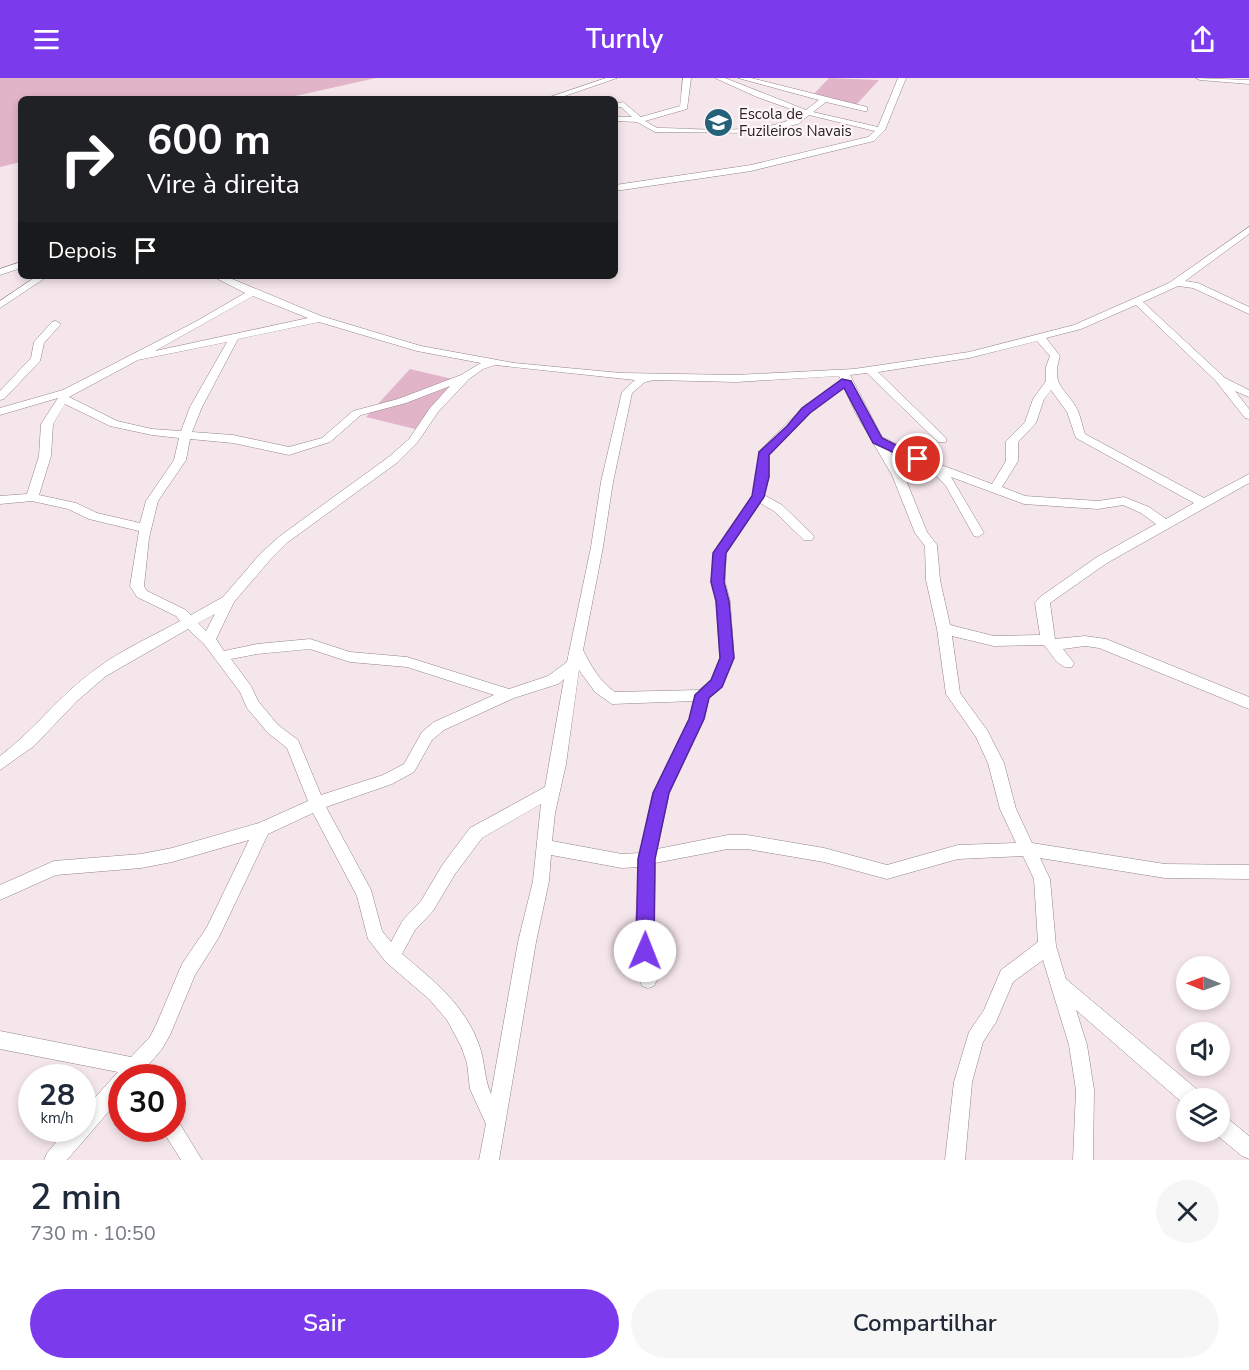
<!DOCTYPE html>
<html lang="pt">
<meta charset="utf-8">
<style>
:root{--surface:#fff;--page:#f6f6f7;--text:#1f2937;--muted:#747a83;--accent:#7c3aed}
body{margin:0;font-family:"Nunito Sans",sans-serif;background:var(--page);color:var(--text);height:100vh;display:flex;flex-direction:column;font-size:22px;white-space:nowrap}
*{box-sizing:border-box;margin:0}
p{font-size:20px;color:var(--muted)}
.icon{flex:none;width:33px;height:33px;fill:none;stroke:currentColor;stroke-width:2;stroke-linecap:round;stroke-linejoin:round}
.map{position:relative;height:1082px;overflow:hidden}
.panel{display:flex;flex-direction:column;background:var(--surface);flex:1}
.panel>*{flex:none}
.hud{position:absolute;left:18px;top:18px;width:600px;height:183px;border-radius:9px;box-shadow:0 3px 9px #0003;background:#202124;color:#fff;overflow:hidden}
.needle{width:39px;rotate:271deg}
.tools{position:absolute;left:1176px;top:878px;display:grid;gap:12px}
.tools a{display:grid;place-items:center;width:54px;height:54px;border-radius:50%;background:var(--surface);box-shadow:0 3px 9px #0003;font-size:30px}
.speed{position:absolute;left:18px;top:986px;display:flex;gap:12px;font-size:30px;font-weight:700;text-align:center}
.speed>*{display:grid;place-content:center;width:78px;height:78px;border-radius:50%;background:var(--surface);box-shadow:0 3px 9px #0003;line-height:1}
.speed small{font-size:15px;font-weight:400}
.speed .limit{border:9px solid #d22;background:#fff;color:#111}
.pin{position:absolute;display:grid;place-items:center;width:51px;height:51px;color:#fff;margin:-26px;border:3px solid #fff;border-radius:50%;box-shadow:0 2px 6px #0007}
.me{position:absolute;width:66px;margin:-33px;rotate:1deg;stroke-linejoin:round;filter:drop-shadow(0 0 4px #0008)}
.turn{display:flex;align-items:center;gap:21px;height:126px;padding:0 30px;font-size:27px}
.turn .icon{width:78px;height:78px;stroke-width:2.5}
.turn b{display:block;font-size:42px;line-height:51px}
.then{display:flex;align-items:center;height:57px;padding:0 30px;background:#0003;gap:12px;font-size:22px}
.round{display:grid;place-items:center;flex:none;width:63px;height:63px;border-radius:32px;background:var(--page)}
.head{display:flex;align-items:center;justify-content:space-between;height:102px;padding:0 30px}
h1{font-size:36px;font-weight:600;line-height:45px}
.button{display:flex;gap:12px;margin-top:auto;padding:12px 30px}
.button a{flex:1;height:69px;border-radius:36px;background:var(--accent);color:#fff;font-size:24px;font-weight:600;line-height:69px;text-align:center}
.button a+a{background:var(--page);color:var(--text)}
header{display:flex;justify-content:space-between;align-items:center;height:78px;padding:0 30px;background:var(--accent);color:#fff;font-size:27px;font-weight:600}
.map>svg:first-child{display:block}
</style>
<header><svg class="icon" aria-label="menu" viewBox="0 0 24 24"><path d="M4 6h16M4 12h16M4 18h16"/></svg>Turnly<svg class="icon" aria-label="share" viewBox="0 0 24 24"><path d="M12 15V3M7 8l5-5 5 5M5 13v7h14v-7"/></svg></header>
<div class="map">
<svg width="1249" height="1082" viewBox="0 0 1249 1082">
<rect width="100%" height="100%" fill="#f5e6ec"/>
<!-- green -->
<g fill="#e1b5c7">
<polygon points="0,0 376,0 282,21 21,21 21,84 0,89"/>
<polygon points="829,0 879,2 855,28 811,19"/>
<polygon points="410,291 461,303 419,352 366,339"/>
</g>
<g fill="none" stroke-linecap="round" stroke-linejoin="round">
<defs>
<g id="minor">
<polygon points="606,0 617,0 556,21 544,21"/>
<path d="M683,0H691L687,31L645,43L657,50C696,50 770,59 802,35L757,19L715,0H725L806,32L819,22L738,0H751L867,29V33H864L826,24L813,34L878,49L898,0H906L885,52L874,63L751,93L615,113V107L751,87L868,59L875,53L809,37L798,46L758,55L655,54L637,44L615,43V39H632L621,29L615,30V26L623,24L641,39L680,28Z"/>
<polygon points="1196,0 1249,2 1249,6 1200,2"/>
<path d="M1249,149V156L1185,203L1198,205L1249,229V236L1193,210L1178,208L1143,224L1225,300L1249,312V319L1235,313L1249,331V341L1245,340L1215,302L1136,227L1081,251L1046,260L1060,278C1050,309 1066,309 1078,333C1081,340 1082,348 1085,356L1204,420L1249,396V405L1107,485L1050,525L1055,561L1085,558L1106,561L1249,619V631L1099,570L1085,568L1063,571L1074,585L1072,589C1059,592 1052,576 1044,567L994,568L952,558L960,615L987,652L1004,685L1016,731L1032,765L1165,786L1249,787V801L1165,800L1040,780L1050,801L1056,868L1066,901L1199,1013L1201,1020H1186L1185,1027L1076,932L1087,967L1094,1012L1093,1082H1073L1076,1012L1069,967L1043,882L1013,904L996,944L983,964L972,1004L965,1082H945L954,1004L969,954L984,932L1001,892L1038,864L1034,801L1023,778L958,781L887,801L824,784L747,771H728L655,785L654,873L657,902L654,908L648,910L642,908C630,882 638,820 639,789L622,790L551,777L549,803L536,864L499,1082H479L486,1046L470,1011L467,985L461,968L447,942L430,922L386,884L368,861L357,818L313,735L268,756L219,859L195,897L170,957L162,971L143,993L145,999H122V1018L67,1082H44L47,1075L68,1050H82V1034L118,994L0,971V953L131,979L150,959L157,945L182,886L207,849L249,762L172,784L141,790L56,797L0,822V807L54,783L141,776L172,770L259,745L308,723L287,670L268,655L247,630L240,614L204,566L188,551L106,598L77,623L34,668L0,692V678C35,652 60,616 96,591C121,572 153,558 180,543L176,538L137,519L130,508L139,453L89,441L68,431L32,423L0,426V418L27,416L39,378L41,346L58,320L0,337V330L63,312L195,244L245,215L212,198H225L321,238L421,268L514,285L621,295L736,297L854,291L969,274L1074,247L1169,205ZM253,218L308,240L155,273ZM319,244L417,273L481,285L461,297L398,321L353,333L322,360L289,369L233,357L192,354L202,329L238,261ZM1037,263L1050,278L1046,289V303L1033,321L1025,344L1006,363V383L992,406L936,385L882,359L850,297L867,295L938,364H946V360L878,294L969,280ZM227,264L190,329L181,353L152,351L117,343L69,319L138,282ZM495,287L635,302L622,314L601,404L591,469L567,584L548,598L509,611L407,579L350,574L310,561L257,566L224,573L216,561L234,524L270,482L288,464L398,384L417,365L438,334L469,301L483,291ZM839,298L841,302L802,331L759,373L757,399L752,419L714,475L711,504L716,523L720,580L711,602L699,612L615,614C600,604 591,588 583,572L603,469L613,404L632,315L645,304L654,302L736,304ZM450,308L430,330L409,361L390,378L280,458L260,476L223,519L191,537L186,532L147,513L144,508L149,460L158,423L186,382L190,361L233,365L289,377L330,364L361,337L406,325ZM844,309L855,334L892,397L915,455L925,468L926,502L937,551L946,616L976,659L988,685L1000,731L1016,765L958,767L887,787L824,770L747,757H728L657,771L669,715L704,641L709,620L722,609L734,580L730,523L725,504L726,475L760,425L774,433L804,462H812L814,459L812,456L782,427L764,417L769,399V377L810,335ZM1051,312L1067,334L1076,360L1194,425L1166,441L1149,429L1124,419L1098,423L1025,418L1002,409L1018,383V364L1036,345L1044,321ZM65,326L110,348L152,357L179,360L174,382L146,423L140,445L97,435L76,425L39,417L51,378L53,346ZM889,372L930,391L946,408L974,458L978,459L984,455L951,399L1024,426L1098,431L1123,427L1141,435L1156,446L1097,479L1040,519L1035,525L1040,557L994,558L950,547L940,502L937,467L927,454L904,397ZM215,536L206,553L198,545ZM310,571L350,584L407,589L494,617L434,644L422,654L404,686L383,697L321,717L298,662L278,647L258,623L251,608L231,581L257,576ZM579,592L595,614L612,626L694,623L690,641L653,715L640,775L622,776L552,763L555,735L566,686ZM564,601L545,709L470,750L443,786L421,823L403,842L391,864L382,853L371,812L326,729L392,706L414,694L432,662L444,652L514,620L558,606ZM541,726L533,803L518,864L491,1016C484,1001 485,982 479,967C465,927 433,902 402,876L415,852L433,833L455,796L482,760Z"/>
<polygon points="21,184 21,190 0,197 0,191"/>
<polygon points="37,198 48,198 0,230 0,223"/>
<polygon points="56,243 61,246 44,265 40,283 4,321 0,322 0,313 31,280 34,264 52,244"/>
<polygon points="1220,1037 1227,1040 1249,1058 1249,1081 1242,1078 1213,1054 1220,1053"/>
<polygon points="172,1041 178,1043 202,1082 181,1082 161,1050 172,1050"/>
</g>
</defs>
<!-- minor casing -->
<use href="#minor" stroke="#928489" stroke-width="1"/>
<!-- minor -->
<use href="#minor" fill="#fff" fill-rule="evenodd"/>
</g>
<!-- route -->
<polygon fill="#7c3aed" stroke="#51269a" stroke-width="1.5" points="842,301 851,303 882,360 924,381 914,384 873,365 844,310 810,335 769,377 769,399 764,419 726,475 724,504 729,523 734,580 722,609 709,620 704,641 669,715 655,781 654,873 651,878 645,881 639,878 636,873 638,781 653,715 689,641 695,617 711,602 720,580 716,523 711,504 713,475 752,418 759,374 787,348 802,330"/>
<!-- icons -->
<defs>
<symbol id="school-disc" viewBox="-11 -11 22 22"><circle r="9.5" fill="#26617a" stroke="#fef5f9"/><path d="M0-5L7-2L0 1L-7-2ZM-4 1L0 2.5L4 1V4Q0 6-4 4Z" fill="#fff"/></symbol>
</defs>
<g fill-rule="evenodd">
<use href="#school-disc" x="702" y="28" width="33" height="33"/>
</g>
<g text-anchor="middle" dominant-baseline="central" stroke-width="4.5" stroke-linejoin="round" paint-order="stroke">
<!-- far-poi labels -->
<g font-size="15" fill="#282225" stroke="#fef5f9" text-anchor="start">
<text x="739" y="36">Escola de<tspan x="739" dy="17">Fuzileiros Navais</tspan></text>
</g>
</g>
</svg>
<div class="tools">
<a><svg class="needle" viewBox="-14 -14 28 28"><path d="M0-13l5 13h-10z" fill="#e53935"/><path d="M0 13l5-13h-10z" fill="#747a83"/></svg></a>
<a><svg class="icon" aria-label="sound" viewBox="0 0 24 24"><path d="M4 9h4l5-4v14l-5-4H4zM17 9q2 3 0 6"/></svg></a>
<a><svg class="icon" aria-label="layers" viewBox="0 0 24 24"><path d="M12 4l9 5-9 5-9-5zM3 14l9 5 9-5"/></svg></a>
</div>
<div class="speed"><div>28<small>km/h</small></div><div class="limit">30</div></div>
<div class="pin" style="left:918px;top:381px;background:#d93025"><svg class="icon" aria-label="arrive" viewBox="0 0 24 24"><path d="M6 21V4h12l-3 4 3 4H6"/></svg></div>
<svg class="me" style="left:645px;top:873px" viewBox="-20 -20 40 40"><circle r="19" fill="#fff"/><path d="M0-13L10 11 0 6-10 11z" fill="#7c3aed"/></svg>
<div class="hud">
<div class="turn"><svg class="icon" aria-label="right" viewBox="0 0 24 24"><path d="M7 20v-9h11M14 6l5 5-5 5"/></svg><div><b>600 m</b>Vire à direita</div></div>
<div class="then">Depois<svg class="icon" aria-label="arrive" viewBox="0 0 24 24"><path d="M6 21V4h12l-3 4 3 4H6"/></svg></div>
</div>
</div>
<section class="panel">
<div class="head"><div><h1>2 min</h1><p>730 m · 10:50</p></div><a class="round"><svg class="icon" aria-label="close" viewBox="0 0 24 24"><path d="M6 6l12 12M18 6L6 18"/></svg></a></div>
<div class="button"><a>Sair</a><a>Compartilhar</a></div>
</section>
